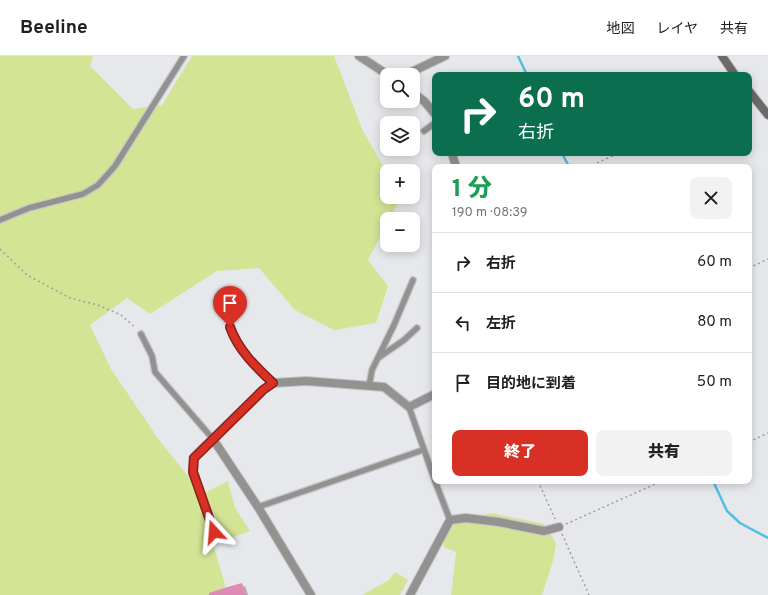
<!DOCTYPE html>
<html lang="ja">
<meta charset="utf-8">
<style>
:root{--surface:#fff;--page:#f2f2f2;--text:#202124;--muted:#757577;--line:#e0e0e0;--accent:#d93025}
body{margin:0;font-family:Overpass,"Noto Sans JP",sans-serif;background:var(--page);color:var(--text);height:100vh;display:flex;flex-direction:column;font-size:15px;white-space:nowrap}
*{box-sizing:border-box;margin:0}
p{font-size:13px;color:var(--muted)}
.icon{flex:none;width:22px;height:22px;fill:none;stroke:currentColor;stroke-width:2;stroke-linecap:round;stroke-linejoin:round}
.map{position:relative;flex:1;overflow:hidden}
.side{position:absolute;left:432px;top:108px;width:320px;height:320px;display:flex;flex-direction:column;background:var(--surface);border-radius:8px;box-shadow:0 2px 10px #0003}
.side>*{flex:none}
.top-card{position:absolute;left:432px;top:16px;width:320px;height:84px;border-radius:8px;box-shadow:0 2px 10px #0003;background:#0b6e4f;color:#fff;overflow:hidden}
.buttons{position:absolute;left:380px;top:12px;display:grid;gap:8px}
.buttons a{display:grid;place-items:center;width:40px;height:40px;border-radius:8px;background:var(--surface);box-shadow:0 2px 10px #0003;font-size:20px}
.pin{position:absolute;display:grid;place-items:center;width:34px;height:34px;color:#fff;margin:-41px -17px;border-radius:50% 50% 50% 0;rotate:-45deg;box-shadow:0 0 4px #0007}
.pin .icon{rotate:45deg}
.me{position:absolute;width:44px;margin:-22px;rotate:341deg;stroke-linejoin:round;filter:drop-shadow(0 0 3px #0008)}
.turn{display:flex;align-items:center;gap:14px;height:84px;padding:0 20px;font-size:18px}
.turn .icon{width:52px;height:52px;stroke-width:2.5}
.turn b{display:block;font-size:28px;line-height:34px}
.round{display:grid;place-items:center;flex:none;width:42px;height:42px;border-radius:8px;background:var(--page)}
.headline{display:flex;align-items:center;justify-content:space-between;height:68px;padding:0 20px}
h1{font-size:24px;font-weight:800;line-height:30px;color:#1e9e55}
.button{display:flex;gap:8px;margin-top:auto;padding:8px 20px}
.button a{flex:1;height:46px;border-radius:8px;background:var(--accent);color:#fff;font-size:16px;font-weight:800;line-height:46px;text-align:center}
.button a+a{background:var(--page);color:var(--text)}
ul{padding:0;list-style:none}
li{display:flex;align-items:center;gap:12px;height:60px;padding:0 20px;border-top:1px solid var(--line)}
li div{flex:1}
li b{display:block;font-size:15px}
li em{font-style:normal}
header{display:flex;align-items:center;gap:24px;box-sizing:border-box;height:56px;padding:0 20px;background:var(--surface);border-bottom:1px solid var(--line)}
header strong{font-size:19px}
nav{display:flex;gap:22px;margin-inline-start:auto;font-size:14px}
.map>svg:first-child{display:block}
</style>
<header>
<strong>Beeline</strong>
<nav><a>地図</a><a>レイヤ</a><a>共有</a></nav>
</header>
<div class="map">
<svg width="768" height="539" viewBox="0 0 768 539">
<defs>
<filter id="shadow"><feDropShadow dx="3" dy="3" stdDeviation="0" flood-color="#0004"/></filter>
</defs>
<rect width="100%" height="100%" fill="#e6e8eb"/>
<!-- green -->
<g fill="#d4e495">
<polygon points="0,0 93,0 90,10 133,53 162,49 192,0 334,0 363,75 387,117 387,141 401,141 390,163 387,163 387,168 368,204 388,230 376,267 334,274 295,254 259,212 217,215 150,258 127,242 90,269 111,313 159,384 196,430 228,539 0,539"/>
<polygon points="228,425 235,452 250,475 226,484 204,437"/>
<polygon points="491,457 544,468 556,487 554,502 542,539 451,539 456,496 444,491 442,470"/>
<polygon points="395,516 408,524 400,539 362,539 389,524"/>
</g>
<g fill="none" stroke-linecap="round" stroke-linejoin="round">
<!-- stream -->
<g stroke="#52bfe6" stroke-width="2.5">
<polyline points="518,0 527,19"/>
<polyline points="562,97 569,111"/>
<polyline points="713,425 727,455 740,467 768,482"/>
</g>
</g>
<!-- building -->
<polygon fill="#de8bb5" filter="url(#shadow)" points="242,527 246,539 209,539 209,537 224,532"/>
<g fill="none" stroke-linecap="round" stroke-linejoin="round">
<defs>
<g id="lane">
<polyline points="424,75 435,67"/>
<polyline points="0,164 29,152 83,138 98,129 115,110 184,0"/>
<path d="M229,271C238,293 256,311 273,327"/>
<polyline points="141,278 152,300 155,316 213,383"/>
<polyline points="378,302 404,284 417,272"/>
<polyline points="369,330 372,314 394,269 413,224"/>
<polyline points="409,351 435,425"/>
<polyline points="435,425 450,464"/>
<polyline points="258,451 423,394"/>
</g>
<g id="street">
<polyline points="359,0 388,19"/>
<polyline points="405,19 445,0"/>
<polyline points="413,37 424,45 435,58"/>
<polyline points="452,97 456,111"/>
<polyline points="213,383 258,451 311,539"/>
<polyline points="214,476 193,416 193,402 263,334 273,327 306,325 384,331 409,351 435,338"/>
<polyline points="410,539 450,464 466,462 499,466 544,475 559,471"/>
</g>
<g id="secondary">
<polyline points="722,0 735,19"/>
<polyline points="749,35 768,59"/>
</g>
</defs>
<!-- lane casing -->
<use href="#lane" stroke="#c3c5c8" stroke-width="8"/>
<!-- street casing -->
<use href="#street" stroke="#c3c5c8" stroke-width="10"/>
<!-- secondary casing -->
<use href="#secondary" stroke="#c3c5c8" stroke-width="10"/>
<!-- path -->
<g stroke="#9d9ea0" stroke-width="1.5" stroke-dasharray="2 3" stroke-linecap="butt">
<polyline points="588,111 619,97"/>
<polyline points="0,193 27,219 70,242 98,249 121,259 136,272"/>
<polyline points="749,212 768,203"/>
<polyline points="749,386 768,377"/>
<polyline points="538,425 555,463"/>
<polyline points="566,468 662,425"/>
<polyline points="562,478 589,539"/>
</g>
<!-- lane -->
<use href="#lane" stroke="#949291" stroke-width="5.5"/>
<!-- street -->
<use href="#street" stroke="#949291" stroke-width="8"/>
<!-- secondary -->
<use href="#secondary" stroke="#6c6968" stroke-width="8"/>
</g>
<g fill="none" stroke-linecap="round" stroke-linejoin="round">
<defs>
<path id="route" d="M214,476L193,416L194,402L263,334L273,327C256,311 238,294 230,271"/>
</defs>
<!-- route casing -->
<use href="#route" stroke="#8d1f18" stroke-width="10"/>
<!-- route -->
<use href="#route" stroke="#d93025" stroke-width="7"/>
</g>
</svg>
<div class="buttons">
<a><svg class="icon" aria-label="search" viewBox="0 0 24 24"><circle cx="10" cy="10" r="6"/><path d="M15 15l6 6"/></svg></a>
<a><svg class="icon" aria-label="layers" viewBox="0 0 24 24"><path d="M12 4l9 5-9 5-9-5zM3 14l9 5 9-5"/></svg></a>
<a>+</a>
<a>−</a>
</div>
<div class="pin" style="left:230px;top:271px;background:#d93025"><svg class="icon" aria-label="arrive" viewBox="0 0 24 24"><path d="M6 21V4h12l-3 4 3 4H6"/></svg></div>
<svg class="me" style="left:214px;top:476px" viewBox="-20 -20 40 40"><path d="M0-17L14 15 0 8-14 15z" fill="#d93025" stroke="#fff" stroke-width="4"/></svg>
<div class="top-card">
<div class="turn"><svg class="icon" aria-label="right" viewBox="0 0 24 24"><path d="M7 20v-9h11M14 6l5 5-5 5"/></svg><div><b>60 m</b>右折</div></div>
</div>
<section class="side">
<div class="headline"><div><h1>1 分</h1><p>190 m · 08:39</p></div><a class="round"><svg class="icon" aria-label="close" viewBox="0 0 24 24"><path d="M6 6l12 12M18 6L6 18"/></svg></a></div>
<ul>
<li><svg class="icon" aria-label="right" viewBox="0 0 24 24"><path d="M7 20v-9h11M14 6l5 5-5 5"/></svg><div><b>右折</b></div><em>60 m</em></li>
<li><svg class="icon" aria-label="left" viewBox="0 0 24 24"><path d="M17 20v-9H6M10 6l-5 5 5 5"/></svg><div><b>左折</b></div><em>80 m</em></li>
<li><svg class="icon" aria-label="arrive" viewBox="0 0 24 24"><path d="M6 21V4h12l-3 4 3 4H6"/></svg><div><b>目的地に到着</b></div><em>50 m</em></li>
</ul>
<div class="button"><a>終了</a><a>共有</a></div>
</section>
</div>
